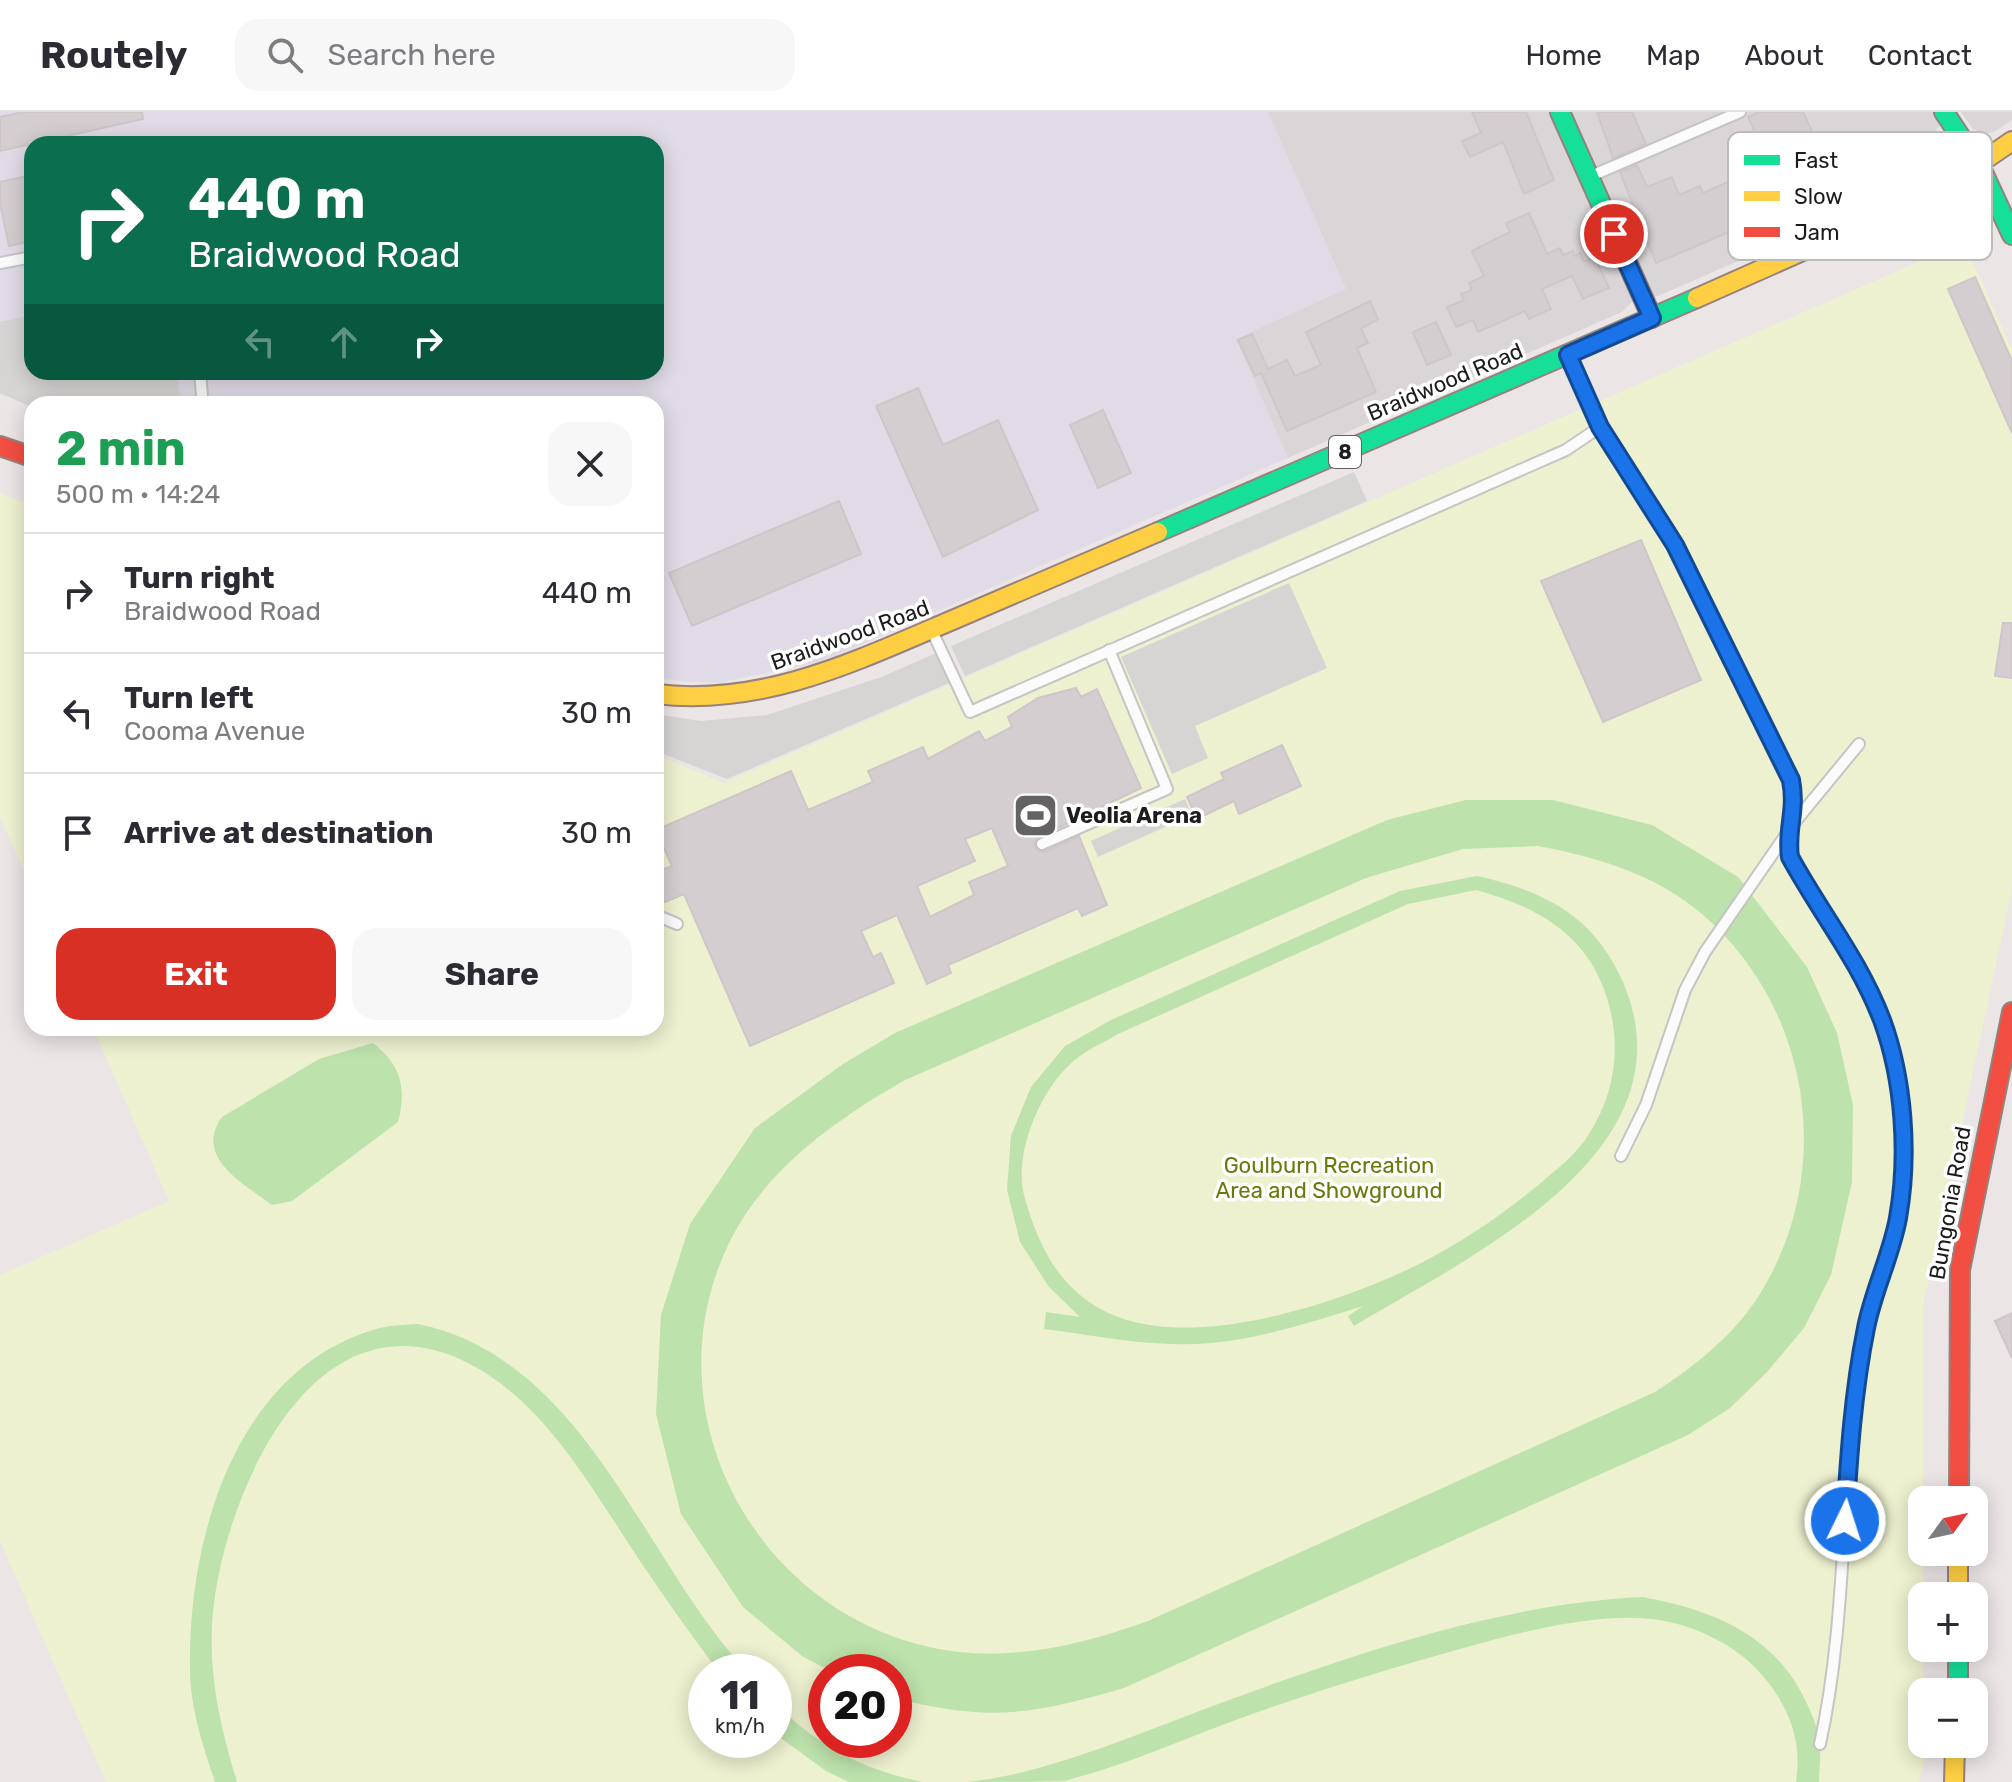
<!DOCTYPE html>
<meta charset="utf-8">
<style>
:root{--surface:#fff;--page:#f7f7f7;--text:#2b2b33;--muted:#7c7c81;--line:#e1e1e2;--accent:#d93025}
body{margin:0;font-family:Rubik,sans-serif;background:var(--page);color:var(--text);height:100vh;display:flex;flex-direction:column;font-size:30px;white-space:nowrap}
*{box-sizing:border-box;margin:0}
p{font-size:26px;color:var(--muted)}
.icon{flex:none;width:44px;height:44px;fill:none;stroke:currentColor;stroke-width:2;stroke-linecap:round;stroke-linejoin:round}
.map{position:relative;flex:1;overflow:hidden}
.side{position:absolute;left:24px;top:284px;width:640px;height:640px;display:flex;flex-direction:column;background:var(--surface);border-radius:24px;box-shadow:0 4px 20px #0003}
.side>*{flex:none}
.guide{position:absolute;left:24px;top:24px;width:640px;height:244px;border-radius:24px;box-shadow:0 4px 20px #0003;background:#0b6e4f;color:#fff;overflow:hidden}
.needle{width:52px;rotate:57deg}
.controls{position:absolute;left:1908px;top:1374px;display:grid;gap:16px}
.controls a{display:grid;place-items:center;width:80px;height:80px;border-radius:16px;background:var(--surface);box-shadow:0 4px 20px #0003;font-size:40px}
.speed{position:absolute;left:688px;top:1542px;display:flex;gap:16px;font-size:40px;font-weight:700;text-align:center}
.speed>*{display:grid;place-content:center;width:104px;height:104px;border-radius:50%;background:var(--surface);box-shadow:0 4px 20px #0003;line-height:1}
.speed small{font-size:20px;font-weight:400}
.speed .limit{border:12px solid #d22;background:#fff;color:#111}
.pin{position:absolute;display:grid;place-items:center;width:68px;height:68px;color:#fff;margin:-34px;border:4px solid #fff;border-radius:50%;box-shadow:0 2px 8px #0007}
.me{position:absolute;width:88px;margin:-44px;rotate:4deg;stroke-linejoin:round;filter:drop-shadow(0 0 6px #0008)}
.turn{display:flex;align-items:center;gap:28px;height:168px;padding:0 32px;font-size:36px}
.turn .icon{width:104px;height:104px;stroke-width:2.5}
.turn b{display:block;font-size:56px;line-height:68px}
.lanes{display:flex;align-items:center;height:76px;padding:0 32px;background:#0003;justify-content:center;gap:40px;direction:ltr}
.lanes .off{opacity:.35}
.round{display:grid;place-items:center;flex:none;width:84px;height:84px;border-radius:24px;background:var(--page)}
.summary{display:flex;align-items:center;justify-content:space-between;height:136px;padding:0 32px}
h1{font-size:48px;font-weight:700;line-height:60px;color:#1e9e55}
.cta{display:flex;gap:16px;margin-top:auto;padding:16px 32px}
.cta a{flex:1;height:92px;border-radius:24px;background:var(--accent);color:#fff;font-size:32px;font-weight:700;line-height:92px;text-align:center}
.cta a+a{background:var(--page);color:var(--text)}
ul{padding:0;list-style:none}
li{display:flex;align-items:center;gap:24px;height:120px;padding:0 32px;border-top:2px solid var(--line)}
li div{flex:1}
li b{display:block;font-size:30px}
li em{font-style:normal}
header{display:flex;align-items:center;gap:48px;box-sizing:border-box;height:112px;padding:0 40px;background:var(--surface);border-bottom:2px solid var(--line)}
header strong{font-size:38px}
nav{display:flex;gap:44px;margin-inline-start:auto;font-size:28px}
.search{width:560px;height:72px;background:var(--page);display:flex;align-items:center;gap:20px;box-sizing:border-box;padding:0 28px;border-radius:24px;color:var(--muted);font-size:30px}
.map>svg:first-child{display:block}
</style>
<header>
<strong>Routely</strong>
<div class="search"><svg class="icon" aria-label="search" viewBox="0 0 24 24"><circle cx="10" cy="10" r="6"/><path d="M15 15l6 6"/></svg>Search here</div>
<nav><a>Home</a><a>Map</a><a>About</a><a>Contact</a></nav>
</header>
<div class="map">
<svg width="2012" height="1670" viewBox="0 0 2012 1670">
<rect width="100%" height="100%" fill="#ebe5e6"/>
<!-- residential -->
<g fill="#dad6d7">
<polygon points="1096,0 1959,0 1936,17 1948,51 1934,64 1658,184 1632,190 1622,200 1288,346"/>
<polygon points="1961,0 2012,0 2012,8 1994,20 1984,22 1973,17"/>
</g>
<!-- industrial -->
<path fill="#e1dbe7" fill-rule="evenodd" d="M0,0H1268L1346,177L1236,227L1288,346L821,550L717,571L681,569L656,566V292L32,293L0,282ZM32,32H656V260H32Z"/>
<!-- park -->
<g fill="#edf1cf" fill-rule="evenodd">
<path d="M1964,130L2012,237V778L1923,1194V1652L1919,1670H106L0,1429V1163L169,1089L93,916H656V643L724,671ZM706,1560H774V1628H706ZM826,1560H894V1628H826Z"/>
<polygon points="0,381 32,394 32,777 0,704"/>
</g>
<!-- pitch -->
<g fill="#bde2ac" fill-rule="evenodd">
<path d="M1466,688H1553L1652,713L1738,765L1807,855L1837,921L1853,993L1852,1070L1831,1163L1804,1216L1767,1260L1730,1296L1688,1323L1124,1576C1030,1603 990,1610 894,1586V1560H832L802,1544L743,1495L681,1402L656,1302L661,1203L690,1112L755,1016L843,952L895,921L1387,708ZM1538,734C1602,746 1665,765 1713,812C1816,910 1834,1073 1754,1191C1728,1228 1692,1256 1655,1280L1148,1509C1079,1534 1002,1552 929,1535C750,1494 647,1294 731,1127C767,1056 836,1008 903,969L1366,766L1463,737Z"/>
<path d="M1477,764C1545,779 1594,804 1623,870C1696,1041 1468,1145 1354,1214L1348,1204L1363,1194C1301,1213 1238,1235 1172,1232C1129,1231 1086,1222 1044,1217L1046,1200L1080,1205L1049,1175L1020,1130L1007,1078L1011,1024L1031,975L1065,934L1111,908L1400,779ZM1476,778C1535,794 1586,821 1606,883C1622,931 1616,980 1589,1022C1578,1041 1558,1056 1542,1070C1505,1101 1464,1129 1421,1151C1340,1192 1176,1247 1094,1193C1054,1168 1036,1127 1024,1083C1013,1041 1042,973 1076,947C1088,937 1105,930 1118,922L1408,792Z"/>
<path d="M373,931C401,953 407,976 398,1010L292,1089L272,1093C244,1072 193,1045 222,1005L319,947Z"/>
<path d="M418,1212C586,1247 642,1447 747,1560H719C691,1523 664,1485 638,1446C592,1377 545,1290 468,1251C317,1175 229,1373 214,1491C206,1553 219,1611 237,1670H215C203,1634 190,1595 190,1557C188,1426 235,1258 376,1217C389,1213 404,1213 418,1212Z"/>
<path d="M1643,1485C1707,1497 1768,1519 1801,1580C1810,1597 1818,1614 1820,1633C1821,1645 1819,1658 1819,1670H1796C1802,1632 1791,1599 1767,1569C1739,1532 1687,1508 1640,1506C1582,1504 1523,1520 1467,1535C1391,1556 1316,1579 1241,1606C1183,1627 1124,1654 1064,1669C1035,1670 997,1670 967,1670C1046,1662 1135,1623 1210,1595C1348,1544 1495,1492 1643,1485Z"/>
<path d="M774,1589C814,1633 866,1659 923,1670H849L826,1659L774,1621Z"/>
</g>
<!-- parking -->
<g fill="#d7d4d4">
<polygon points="32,203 32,260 176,260 180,281 176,292 32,292 32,295 0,281 0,210"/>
<polygon points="1354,360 1367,389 965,564 951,534"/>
<polygon points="1289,471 1327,556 1195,614 1208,646 1172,662 1121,545"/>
<polygon points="936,541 949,571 727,667 656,639 656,602 701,609 767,603 884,564"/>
<polygon points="1185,687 1192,703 1098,745 1091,729"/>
</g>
<!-- building -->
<g fill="#d4ced0" stroke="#cec6c9" stroke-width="2" fill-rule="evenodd">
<polygon points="23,0 142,0 143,7 0,39 0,5"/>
<polygon points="1472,0 1526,0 1554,68 1524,82 1503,30 1470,45 1462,29 1481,21"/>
<polygon points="1597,0 1632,0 1646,32 1613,46"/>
<polygon points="1759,0 1803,0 1820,37 1828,33 1834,48 1826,51 1836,75 1656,151 1620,60 1637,53 1647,75 1672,65 1679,83 1700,74 1703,81 1749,61 1769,51 1748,5"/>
<polygon points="32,63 32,129 9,134 0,91 0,70"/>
<polygon points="1529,101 1547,142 1560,136 1563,143 1573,139 1575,144 1580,141 1584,150 1595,145 1609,176 1583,187 1572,164 1542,177 1551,197 1529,207 1525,199 1478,220 1473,208 1456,215 1447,195 1464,188 1461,182 1472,178 1469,171 1484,164 1472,139 1510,120 1506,111"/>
<polygon points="1975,165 2012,249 2012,321 1948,177"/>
<polygon points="1370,189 1378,207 1361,217 1368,231 1357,236 1376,280 1287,319 1261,261 1255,264 1238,228 1252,222 1268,257 1287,248 1295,264 1321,253 1306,220"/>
<polygon points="1436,210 1451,243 1427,253 1413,220"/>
<polygon points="918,276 943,333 998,308 1038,398 943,445 876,294"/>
<polygon points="1103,298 1131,361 1098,376 1070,313"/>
<polygon points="839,389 861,442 692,514 669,461"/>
<polygon points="1641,428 1701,568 1603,610 1541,469"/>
<polygon points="2003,511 2012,511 2012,566 1995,564"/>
<path d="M1076,576L1081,585L1097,577L1141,676L1039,725L1034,732L1037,738L1044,740L1079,724L1107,793L1082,804L1078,796L948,853L951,861L927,872L897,803L861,819L873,845L881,841L894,871L750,934L684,782L665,790L656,770V760L672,754L656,718L791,659L808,698L873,670L868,659L923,635L928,647L979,619L985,629L1012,615L1008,605L1038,586ZM992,716L1008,754L969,770L974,783L930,805L917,774L975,749L965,727Z"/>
<polygon points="1282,633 1301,674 1239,702 1234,689 1197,707 1187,685 1224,667 1221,661"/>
<polygon points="2012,1201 2012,1246 1995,1209"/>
</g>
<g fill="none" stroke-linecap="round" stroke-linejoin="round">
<defs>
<g id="lane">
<polyline points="1591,64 1740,0"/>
<polyline points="0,151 32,145"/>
<polyline points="1568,245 1600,315 1675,433 1791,668 1794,711"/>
<polyline points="199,292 202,284 200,260"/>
<polyline points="932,519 970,600 1566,338 1600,315"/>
<path d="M1787,724C1792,761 1818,786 1838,818C1863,861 1885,908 1895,957C1904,1006 1907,1059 1898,1108C1887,1164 1864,1213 1857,1271C1841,1392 1846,1513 1820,1632"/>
<polyline points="1042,732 1167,677 1109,538"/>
<polyline points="656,803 677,812"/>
<polyline points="1621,1044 1646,993 1685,878 1705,840 1794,711 1859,632"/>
</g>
<g id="fast">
<polyline points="1560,0 1652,206"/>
<polyline points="1944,0 1980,54 2012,123"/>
<polyline points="1158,420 1697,186"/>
<polyline points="1958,1536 1958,1580"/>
</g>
<g id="slow">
<polyline points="1697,186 1942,77 2012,29"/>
<path d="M656,582C764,595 858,548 955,507C1022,478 1090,449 1158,420"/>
<polyline points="1958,1440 1958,1484"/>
<polyline points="1954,1670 1955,1632"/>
</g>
<g id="jam">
<polyline points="0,334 32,345"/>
<polyline points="1959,1388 1960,1158 2012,900"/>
</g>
</defs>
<!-- lane casing -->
<use href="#lane" stroke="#c6c4c4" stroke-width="14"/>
<!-- fast casing -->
<use href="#fast" stroke="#96817d" stroke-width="22"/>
<!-- slow casing -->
<use href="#slow" stroke="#96817d" stroke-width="22"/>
<!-- jam casing -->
<use href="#jam" stroke="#96817d" stroke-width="22"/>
<!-- lane -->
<use href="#lane" stroke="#fcfbfb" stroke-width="10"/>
<!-- fast -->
<use href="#fast" stroke="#16e098" stroke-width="18"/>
<!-- slow -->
<use href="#slow" stroke="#ffcf43" stroke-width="18"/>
<!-- jam -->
<use href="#jam" stroke="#f24e42" stroke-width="18"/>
</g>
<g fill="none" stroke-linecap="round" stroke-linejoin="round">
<defs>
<path id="route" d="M1614,122L1652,206L1568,243L1600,315L1675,433L1791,668C1797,699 1786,717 1790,745C1821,802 1858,846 1882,908C1904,968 1909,1043 1898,1106C1891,1144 1873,1179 1866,1216C1853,1280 1849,1345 1845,1409"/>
</defs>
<!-- route casing -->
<use href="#route" stroke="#114b97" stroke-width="20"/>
<!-- route -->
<use href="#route" stroke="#1a73e8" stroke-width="14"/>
</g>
<!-- icons -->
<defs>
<symbol id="stadium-square" viewBox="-11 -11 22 22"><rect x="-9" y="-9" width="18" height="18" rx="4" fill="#646263" stroke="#fff"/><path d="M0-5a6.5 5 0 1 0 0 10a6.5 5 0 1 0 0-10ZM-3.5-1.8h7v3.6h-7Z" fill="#fff"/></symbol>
</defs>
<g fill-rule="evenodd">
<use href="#stadium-square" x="1010" y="678" width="51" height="51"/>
</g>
<g text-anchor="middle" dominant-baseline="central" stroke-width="7" stroke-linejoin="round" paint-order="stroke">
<!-- shield labels -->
<rect fill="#fff" stroke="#606060" stroke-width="2" x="1329" y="324" width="32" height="32" rx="6"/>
<g font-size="20" font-weight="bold" fill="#1c1c1c">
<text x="1345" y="340">8</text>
</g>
<!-- street labels -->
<g font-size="22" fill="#1c1c1c" stroke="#fff">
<text transform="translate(1445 270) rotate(-23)">Braidwood Road</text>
<text transform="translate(850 523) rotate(-20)">Braidwood Road</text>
<text transform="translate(1950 1091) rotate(-80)">Bungonia Road</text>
</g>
<!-- poi labels -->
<g font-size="22" font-weight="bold" fill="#1c1c1c" stroke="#fff" text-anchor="start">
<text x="1066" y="703">Veolia Arena</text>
</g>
<!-- park labels -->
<g font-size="22" fill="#657c09" stroke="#fff">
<text x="1329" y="1053">Goulburn Recreation<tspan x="1329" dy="25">Area and Showground</tspan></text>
</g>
</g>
<!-- legend -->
<rect x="1728" y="20" width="264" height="128" rx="12" fill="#fff" stroke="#bbb" stroke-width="2"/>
<rect x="1744" y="43" width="36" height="10" fill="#16e098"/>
<rect x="1744" y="79" width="36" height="10" fill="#ffcf43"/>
<rect x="1744" y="115" width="36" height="10" fill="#f24e42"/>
<g font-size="22" fill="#1c1c1c">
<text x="1794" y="56">Fast</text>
<text x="1794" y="92">Slow</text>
<text x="1794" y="128">Jam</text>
</g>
</svg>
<div class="controls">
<a><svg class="needle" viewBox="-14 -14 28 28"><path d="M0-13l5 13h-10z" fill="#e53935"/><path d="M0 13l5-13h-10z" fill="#7c7c81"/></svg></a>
<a>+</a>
<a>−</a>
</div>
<div class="speed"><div>11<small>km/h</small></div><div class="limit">20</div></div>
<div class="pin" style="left:1614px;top:122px;background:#d93025"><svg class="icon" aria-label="arrive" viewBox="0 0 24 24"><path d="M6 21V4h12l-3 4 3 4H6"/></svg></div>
<svg class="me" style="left:1845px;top:1409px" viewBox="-20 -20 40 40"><circle r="17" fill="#1a73e8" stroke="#fff" stroke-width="3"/><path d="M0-11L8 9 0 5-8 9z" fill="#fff"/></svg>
<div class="guide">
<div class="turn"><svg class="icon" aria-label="right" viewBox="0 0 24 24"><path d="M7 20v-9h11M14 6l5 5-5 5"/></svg><div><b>440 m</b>Braidwood Road</div></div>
<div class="lanes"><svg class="icon off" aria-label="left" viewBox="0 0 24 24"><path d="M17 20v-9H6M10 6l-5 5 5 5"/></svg><svg class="icon off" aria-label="ahead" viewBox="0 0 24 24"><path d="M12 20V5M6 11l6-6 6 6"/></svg><svg class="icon" aria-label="right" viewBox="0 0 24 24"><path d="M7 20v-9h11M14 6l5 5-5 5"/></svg></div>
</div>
<section class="side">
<div class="summary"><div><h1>2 min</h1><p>500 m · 14:24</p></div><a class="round"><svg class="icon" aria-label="close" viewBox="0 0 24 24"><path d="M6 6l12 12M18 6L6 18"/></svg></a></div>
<ul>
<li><svg class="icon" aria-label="right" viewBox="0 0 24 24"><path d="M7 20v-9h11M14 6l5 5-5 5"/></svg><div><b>Turn right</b><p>Braidwood Road</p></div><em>440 m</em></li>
<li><svg class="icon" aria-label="left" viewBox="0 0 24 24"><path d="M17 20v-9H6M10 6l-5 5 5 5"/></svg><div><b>Turn left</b><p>Cooma Avenue</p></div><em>30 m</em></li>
<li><svg class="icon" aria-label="arrive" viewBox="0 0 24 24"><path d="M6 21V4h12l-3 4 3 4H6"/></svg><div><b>Arrive at destination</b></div><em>30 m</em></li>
</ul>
<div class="cta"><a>Exit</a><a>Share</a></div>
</section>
</div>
